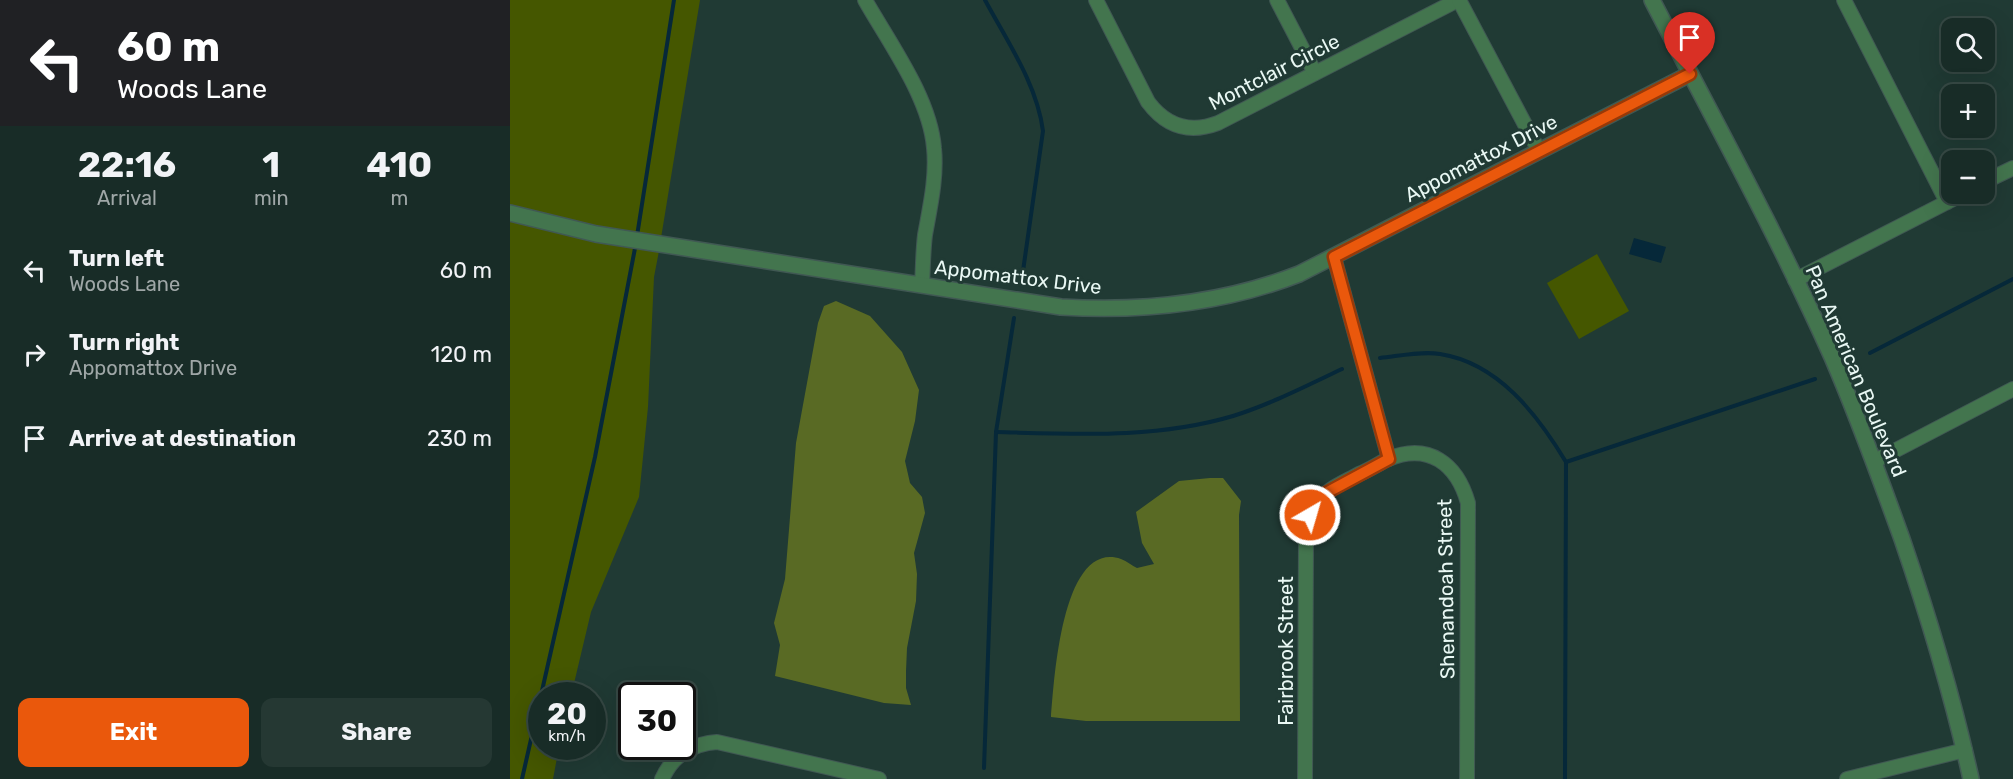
<!DOCTYPE html>
<meta charset="utf-8">
<style>
:root{--surface:#182c27;--page:#253833;--text:#f1f3f6;--muted:#9fa7a7;--line:#364844;--accent:#ea580c}
body{margin:0;font-family:Rubik,sans-serif;background:var(--page);color:var(--text);height:100vh;display:flex;flex-direction:column;font-size:22px;white-space:nowrap}
*{box-sizing:border-box;margin:0}
p{font-size:20px;color:var(--muted)}
.icon{flex:none;width:33px;height:33px;fill:none;stroke:currentColor;stroke-width:2;stroke-linecap:round;stroke-linejoin:round}
.map{position:relative;flex:1;overflow:hidden}
.sheet{display:flex;flex-direction:column;background:var(--surface);width:510px}
.sheet>*{flex:none}
.banner{background:#202124;color:#fff;overflow:hidden}
.buttons{position:absolute;left:1431px;top:18px;display:grid;gap:12px}
.buttons a{display:grid;place-items:center;width:54px;height:54px;border-radius:12px;background:var(--surface);box-shadow:0 6px 24px #0002,0 0 0 2px var(--line);font-size:30px}
.speed{position:absolute;left:18px;top:682px;display:flex;gap:12px;font-size:30px;font-weight:700;text-align:center}
.speed>*{display:grid;place-content:center;width:78px;height:78px;border-radius:50%;background:var(--surface);box-shadow:0 6px 24px #0002,0 0 0 2px var(--line);line-height:1}
.speed small{font-size:15px;font-weight:400}
.speed .limit{border:3px solid #111;border-radius:9px;background:#fff;color:#111}
.pin{position:absolute;display:grid;place-items:center;width:51px;height:51px;color:#fff;margin:-62px -26px;border-radius:50% 50% 50% 0;rotate:-45deg;box-shadow:0 0 6px #0007}
.pin .icon{rotate:45deg}
.me{position:absolute;width:66px;margin:-33px;rotate:38deg;stroke-linejoin:round;filter:drop-shadow(0 0 4px #0008)}
.turn{display:flex;align-items:center;gap:21px;height:126px;padding:0 18px;font-size:27px}
.turn .icon{width:78px;height:78px;stroke-width:2.5}
.turn b{display:block;font-size:42px;line-height:51px}
.eta{display:flex;justify-content:space-evenly;align-items:center;height:102px;text-align:center}
.eta b{font-size:36px;font-weight:700;line-height:42px}
.cta{display:flex;gap:12px;margin-top:auto;padding:12px 18px}
.cta a{flex:1;height:69px;border-radius:12px;background:var(--accent);color:#fff;font-size:24px;font-weight:700;line-height:69px;text-align:center}
.cta a+a{background:var(--page);color:var(--text)}
ul{padding:0;list-style:none}
li{display:flex;align-items:center;gap:18px;height:84px;padding:0 18px}
li div{flex:1}
li b{display:block;font-size:22px}
li em{font-style:normal}
main{display:flex;flex:1;min-height:0}
.map>svg:first-child{display:block}
</style>
<main>
<section class="sheet">
<div class="banner">
<div class="turn"><svg class="icon" aria-label="left" viewBox="0 0 24 24"><path d="M17 20v-9H6M10 6l-5 5 5 5"/></svg><div><b>60 m</b>Woods Lane</div></div>
</div>
<div class="eta">
<div><b>22:16</b><p>Arrival</p></div>
<div><b>1</b><p>min</p></div>
<div><b>410</b><p>m</p></div>
</div>
<ul>
<li><svg class="icon" aria-label="left" viewBox="0 0 24 24"><path d="M17 20v-9H6M10 6l-5 5 5 5"/></svg><div><b>Turn left</b><p>Woods Lane</p></div><em>60 m</em></li>
<li><svg class="icon" aria-label="right" viewBox="0 0 24 24"><path d="M7 20v-9h11M14 6l5 5-5 5"/></svg><div><b>Turn right</b><p>Appomattox Drive</p></div><em>120 m</em></li>
<li><svg class="icon" aria-label="arrive" viewBox="0 0 24 24"><path d="M6 21V4h12l-3 4 3 4H6"/></svg><div><b>Arrive at destination</b></div><em>230 m</em></li>
</ul>
<div class="cta"><a>Exit</a><a>Share</a></div>
</section>
<div class="map">
<svg width="1503" height="779" viewBox="0 0 1503 779">
<rect width="100%" height="100%" fill="#203a34"/>
<!-- green -->
<g fill="#455700">
<polygon points="0,0 190,0 151,238 87,228 0,206"/>
<polygon points="0,219 149,251 144,277 138,407 129,497 81,612 61,696 32,696 32,747 49,747 43,779 0,779"/>
<polygon points="1087,254 1119,311 1069,339 1037,283"/>
</g>
<!-- forest -->
<g fill="#596a24">
<polygon points="326,301 360,316 392,352 409,390 405,421 395,461 400,483 412,497 415,513 404,553 407,574 406,601 397,648 396,671 396,688 401,705 374,703 265,676 270,645 264,623 275,579 286,443 308,323 314,306"/>
<path d="M700,478H713L731,501L729,515L730,721H576L541,717C544,684 551,539 611,559C617,561 622,566 627,568L644,564L632,543L626,512L669,481Z"/>
</g>
<!-- water -->
<polygon fill="#062839" points="1124,238 1156,247 1151,263 1119,254"/>
<g fill="none" stroke-linecap="round" stroke-linejoin="round">
<!-- stream -->
<g stroke="#062839" stroke-width="4">
<path d="M475,0C497,41 527,84 533,131L512,278"/>
<polyline points="127,236 164,0"/>
<polyline points="1360,353 1503,279"/>
<path d="M870,358C889,356 911,351 930,354C988,363 1027,414 1056,462L1055,779"/>
<path d="M486,432C565,434 646,439 723,416C761,404 796,386 832,369"/>
<polyline points="1056,462 1305,379"/>
<polyline points="474,768 486,432 504,318"/>
<polyline points="12,779 85,457 126,243"/>
</g>
<defs>
<g id="minor">
<path d="M355,0C380,44 420,98 424,148C427,177 420,207 415,235C413,251 413,268 412,285"/>
<path d="M586,0L638,102C656,126 679,134 708,123L948,0"/>
<polyline points="767,0 805,73"/>
<polyline points="949,0 1029,151"/>
<polyline points="1334,0 1437,202"/>
<polyline points="1474,182 1503,168"/>
<polyline points="824,257 879,459"/>
<polyline points="1285,280 1453,194"/>
<polyline points="1365,461 1503,389"/>
<path d="M152,779C163,755 181,744 207,742L369,779"/>
<path d="M795,779L796,537C797,526 799,515 804,506C814,490 833,483 849,474C859,470 868,464 878,459C919,442 947,464 958,503L957,779"/>
<polyline points="1337,779 1455,750"/>
</g>
<g id="tertiary">
<path d="M1142,0C1203,118 1268,236 1322,357C1348,417 1370,478 1392,539C1419,618 1443,698 1461,779"/>
<path d="M0,213L86,234L551,307C633,312 712,304 789,274L1180,74"/>
</g>
</defs>
<!-- minor casing -->
<use href="#minor" stroke="#405853" stroke-width="16"/>
<!-- tertiary casing -->
<use href="#tertiary" stroke="#405853" stroke-width="18"/>
<!-- minor -->
<use href="#minor" stroke="#43754e" stroke-width="14"/>
<!-- tertiary -->
<use href="#tertiary" stroke="#43754e" stroke-width="15"/>
</g>
<g fill="none" stroke-linecap="round" stroke-linejoin="round">
<defs>
<polyline id="route" points="800,515 809,500 816,493 879,459 824,257 1180,74"/>
</defs>
<!-- route casing -->
<use href="#route" stroke="#983908" stroke-width="15"/>
<!-- route -->
<use href="#route" stroke="#ea580c" stroke-width="10"/>
</g>
<g text-anchor="middle" dominant-baseline="central" stroke-width="6" stroke-linejoin="round" paint-order="stroke">
<!-- street labels -->
<g font-size="20" fill="#e9f8f4" stroke="#203a34">
<text transform="translate(764 72) rotate(-27)">Montclair Circle</text>
<text transform="translate(971 158) rotate(-27)">Appomattox Drive</text>
<text transform="translate(508 277) rotate(7)">Appomattox Drive</text>
<text transform="translate(1346 371) rotate(67)">Pan American Boulevard</text>
<text transform="translate(936 589) rotate(-91)">Shenandoah Street</text>
<text transform="translate(776 651) rotate(-90)">Fairbrook Street</text>
</g>
</g>
</svg>
<div class="buttons">
<a><svg class="icon" aria-label="search" viewBox="0 0 24 24"><circle cx="10" cy="10" r="6"/><path d="M15 15l6 6"/></svg></a>
<a>+</a>
<a>−</a>
</div>
<div class="speed"><div>20<small>km/h</small></div><div class="limit">30</div></div>
<div class="pin" style="left:1180px;top:74px;background:#d93025"><svg class="icon" aria-label="arrive" viewBox="0 0 24 24"><path d="M6 21V4h12l-3 4 3 4H6"/></svg></div>
<svg class="me" style="left:800px;top:515px" viewBox="-20 -20 40 40"><circle r="17" fill="#ea580c" stroke="#fff" stroke-width="3"/><path d="M0-11L8 9 0 5-8 9z" fill="#fff"/></svg>
</div>
</main>
